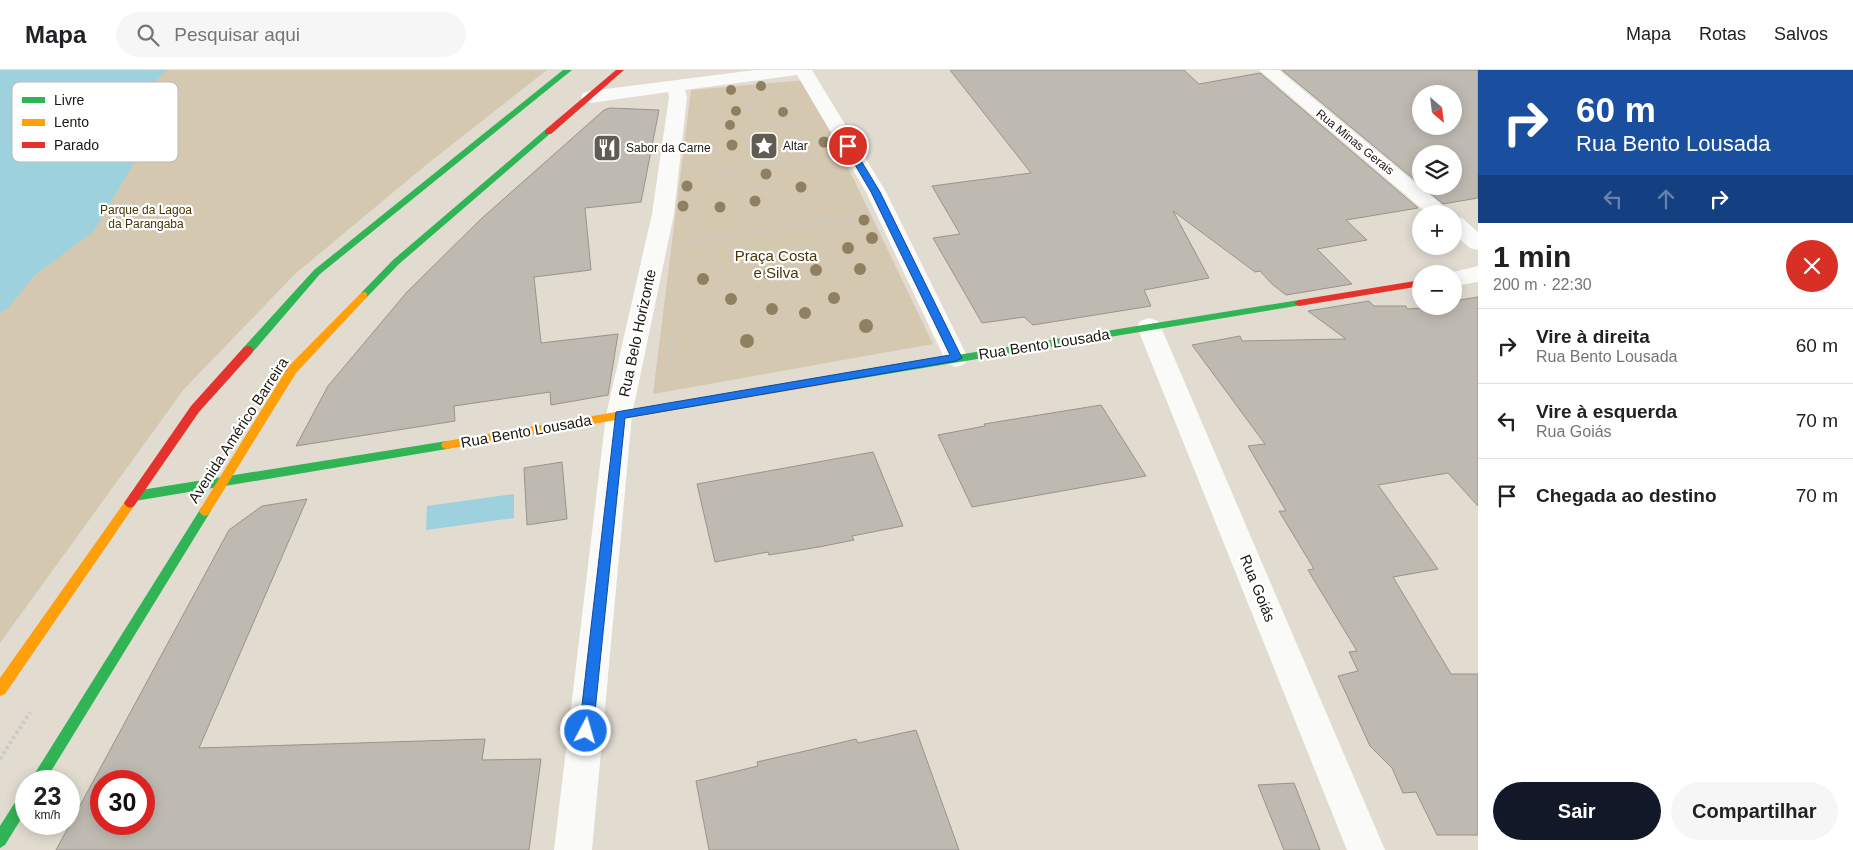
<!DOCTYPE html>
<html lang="pt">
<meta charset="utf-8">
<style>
:root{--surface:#fff;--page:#f6f6f6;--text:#202124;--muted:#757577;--line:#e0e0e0;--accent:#111827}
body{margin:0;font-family:Helvetica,sans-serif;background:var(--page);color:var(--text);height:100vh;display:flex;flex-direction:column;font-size:19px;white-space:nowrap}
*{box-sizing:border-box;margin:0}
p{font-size:16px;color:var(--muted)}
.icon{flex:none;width:28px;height:28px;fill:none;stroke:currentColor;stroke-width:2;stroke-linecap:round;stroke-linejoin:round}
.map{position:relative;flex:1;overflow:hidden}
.details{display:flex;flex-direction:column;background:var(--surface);width:375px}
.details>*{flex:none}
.guide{background:#1a4fa0;color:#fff;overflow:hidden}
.needle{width:32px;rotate:152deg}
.controls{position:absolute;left:1412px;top:15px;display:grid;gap:10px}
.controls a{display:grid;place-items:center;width:50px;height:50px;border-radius:50%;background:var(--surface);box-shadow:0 2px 12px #0003;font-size:25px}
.speed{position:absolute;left:15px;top:700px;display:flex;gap:10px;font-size:25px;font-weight:700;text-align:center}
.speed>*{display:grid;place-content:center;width:65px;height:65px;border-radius:50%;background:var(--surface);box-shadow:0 2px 12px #0003;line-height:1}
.speed small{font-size:12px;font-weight:400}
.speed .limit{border:8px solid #d22;background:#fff;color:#111}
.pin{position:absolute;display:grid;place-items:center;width:42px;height:42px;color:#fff;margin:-21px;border:2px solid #fff;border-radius:50%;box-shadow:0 1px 5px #0007}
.me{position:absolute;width:55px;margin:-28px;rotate:6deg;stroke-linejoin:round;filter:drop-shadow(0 0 4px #0008)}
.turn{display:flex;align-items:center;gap:18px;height:105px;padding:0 15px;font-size:22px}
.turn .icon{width:65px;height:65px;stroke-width:2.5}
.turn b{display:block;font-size:35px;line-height:42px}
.lanes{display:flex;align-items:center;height:48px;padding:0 15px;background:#0003;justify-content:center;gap:25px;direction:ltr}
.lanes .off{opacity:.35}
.round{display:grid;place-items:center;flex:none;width:52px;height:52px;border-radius:26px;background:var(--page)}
.overview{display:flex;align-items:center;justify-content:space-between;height:85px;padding:0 15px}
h1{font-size:30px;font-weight:600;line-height:38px}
.button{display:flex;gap:10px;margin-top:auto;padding:10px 15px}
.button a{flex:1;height:58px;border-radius:30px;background:var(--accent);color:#fff;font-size:20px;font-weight:600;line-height:58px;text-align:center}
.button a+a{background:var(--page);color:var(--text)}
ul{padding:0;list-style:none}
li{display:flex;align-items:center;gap:15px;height:75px;padding:0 15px;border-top:1px solid var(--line)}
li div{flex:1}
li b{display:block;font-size:19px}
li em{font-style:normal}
header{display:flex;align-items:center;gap:30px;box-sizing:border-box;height:70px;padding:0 25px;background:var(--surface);border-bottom:1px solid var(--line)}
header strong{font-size:24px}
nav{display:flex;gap:28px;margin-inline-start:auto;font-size:18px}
.search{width:350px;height:45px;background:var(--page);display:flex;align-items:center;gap:12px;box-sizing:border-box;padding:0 18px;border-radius:28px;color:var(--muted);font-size:19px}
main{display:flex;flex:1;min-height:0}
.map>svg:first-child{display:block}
</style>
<header>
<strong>Mapa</strong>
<div class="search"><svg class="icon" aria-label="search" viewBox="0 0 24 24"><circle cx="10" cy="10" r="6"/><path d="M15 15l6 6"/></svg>Pesquisar aqui</div>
<nav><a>Mapa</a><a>Rotas</a><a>Salvos</a></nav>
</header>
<main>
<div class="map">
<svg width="1478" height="780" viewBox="0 0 1478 780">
<rect width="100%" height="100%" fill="#e1dbd0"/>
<!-- green -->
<g fill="#d5c8b1">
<polygon points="0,0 547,0 426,95 295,204 184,319 0,573"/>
<polygon points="806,10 933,274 653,324 691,20"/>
</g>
<!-- water -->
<g fill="#9cd1dd">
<polygon points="0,0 167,0 146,20 122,53 142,79 94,161 34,206 9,237 0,243"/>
<polygon points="514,424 514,448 426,460 427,436"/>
</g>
<!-- building -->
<g fill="#bfbab1" stroke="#98948b" fill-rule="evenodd">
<polygon points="950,0 1184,0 1199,14 1260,3 1418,138 1346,150 1367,170 1317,179 1352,214 1286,225 1272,214 1260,201 1255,202 1173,141 1209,208 1144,220 1151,236 1033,255 1024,247 982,253 933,168 960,164 932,116 1031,103"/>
<path d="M1282,0H1478V128L1443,134L1422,116H1454V84H1421V115ZM1421,24H1454V56H1421Z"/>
<polygon points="610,38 659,40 641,132 585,138 591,200 534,207 541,273 618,264 608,325 551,335 550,322 454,336 455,351 296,376 328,316 407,222 481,149 604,40"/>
<polygon points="1478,227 1478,436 1448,403 1378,415 1438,499 1393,507 1451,604 1478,604 1478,765 1437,765 1416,722 1403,723 1392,698 1370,676 1338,606 1358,601 1349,582 1357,581 1308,500 1314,499 1279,441 1286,441 1248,376 1265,374 1192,275 1240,266 1242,271 1346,269 1308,241 1369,231 1374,236 1406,236 1407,239 1454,236 1454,231"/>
<polygon points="1101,335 1146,406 972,437 938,365 985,356 984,354"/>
<polygon points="873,382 903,456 852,466 854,470 819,477 769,485 768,482 715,492 697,414"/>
<polygon points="562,392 567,449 527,455 524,398"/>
<path d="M307,429L199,678L485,669L482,690L541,689L529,780H56L229,460L262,436ZM101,711H144V754H101Z"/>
<polygon points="916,660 959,780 709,780 696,711 758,696 757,692 814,679 856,669 858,673"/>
<polygon points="1294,713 1320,780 1284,780 1258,715"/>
</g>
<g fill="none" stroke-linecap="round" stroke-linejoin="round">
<!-- path-far2 -->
<g stroke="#cccbc8" stroke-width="2.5" stroke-dasharray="2 2" stroke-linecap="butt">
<polyline points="744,32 766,52 803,55"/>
<polyline points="720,99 825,153"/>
<polyline points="697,101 820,85"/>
<polyline points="688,172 857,148"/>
</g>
<!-- path-far1 -->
<polyline stroke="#cccbc8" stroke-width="3" stroke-dasharray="2.5 2.5" stroke-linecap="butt" points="668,308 673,259"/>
<!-- path -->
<polyline stroke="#cccbc8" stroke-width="4" stroke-dasharray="3 3" stroke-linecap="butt" points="0,689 30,642"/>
<!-- street -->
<g fill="#fafaf8" fill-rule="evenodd">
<polygon points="755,0 812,0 886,122 968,288 965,294 956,297 947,294 866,122 797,5 685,20 687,27 674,144 632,345 592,780 554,780 606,345 652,144 669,27 668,22 590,33 583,31 581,27 583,23 590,21"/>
<polygon points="1259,0 1279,0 1453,144 1428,144"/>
<polygon points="1454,146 1462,148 1478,162 1478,180 1470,178 1454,164"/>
<polygon points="1478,196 1478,212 1454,216 1454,204 1445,204"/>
<polygon points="1149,248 1158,251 1161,257 1385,780 1347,780 1137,257 1140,251"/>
</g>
<!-- fast -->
<g fill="#30b455" fill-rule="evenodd">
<polygon points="563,0 572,0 320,204 252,283 244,283 243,280 244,277 314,200"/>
<polygon points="545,60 552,62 399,194 367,227 361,227 361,223 393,190"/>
<polygon points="1299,230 1302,231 1304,233 1302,235 839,312 834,308 839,304"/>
<polygon points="447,371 451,372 453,375 451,378 447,379 135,431 131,429 129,426 131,423 135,421"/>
<polygon points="205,436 209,438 211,441 209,444 45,711 30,711 201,438"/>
<polygon points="26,721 26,741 5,775 0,778 0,756 21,723"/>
</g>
<!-- slow -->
<g fill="#ff9f0a" fill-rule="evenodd">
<polygon points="364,222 367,223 367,227 296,303 209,444 205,446 201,444 199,441 201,438 288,297 361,223"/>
<polygon points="839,304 844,308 839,312 447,379 443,378 441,375 443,372 447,371"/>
<polygon points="130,428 134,430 136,433 134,436 5,624 0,626 0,608 126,430"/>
</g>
<!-- jam -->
<g fill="#e5322d" fill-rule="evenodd">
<polygon points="616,0 624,0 551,64 545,64 545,60"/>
<polygon points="1421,210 1421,216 1299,236 1294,233 1299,230"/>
<polygon points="248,276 252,277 253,280 252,283 199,342 134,436 130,438 126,436 124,433 126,430 191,336 244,277"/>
</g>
</g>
<!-- trees -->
<g fill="#8e8060">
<circle cx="761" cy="16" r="5"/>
<circle cx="731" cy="20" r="5"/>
<circle cx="736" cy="41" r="5"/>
<circle cx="783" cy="42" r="5"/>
<circle cx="730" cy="55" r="5"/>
<circle cx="824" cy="72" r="5.5"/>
<circle cx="732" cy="75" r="5.5"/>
<circle cx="766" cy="104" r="5.5"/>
<circle cx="687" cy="116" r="5.5"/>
<circle cx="801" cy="117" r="5.5"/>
<circle cx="755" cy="131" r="5.5"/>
<circle cx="683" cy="136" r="5.5"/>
<circle cx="720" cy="137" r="5.5"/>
<circle cx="864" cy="150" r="5.5"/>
<circle cx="872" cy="168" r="6"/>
<circle cx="848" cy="178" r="6"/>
<circle cx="860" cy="199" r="6"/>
<circle cx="816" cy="200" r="6"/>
<circle cx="769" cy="204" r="6"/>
<circle cx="703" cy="209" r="6"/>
<circle cx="834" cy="228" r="6"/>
<circle cx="731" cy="229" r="6"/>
<circle cx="772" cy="239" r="6"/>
<circle cx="805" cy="243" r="6"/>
<circle cx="866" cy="256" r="7"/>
<circle cx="747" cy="271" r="7"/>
</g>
<!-- route -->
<polygon fill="#1a73e8" stroke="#114b97" points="845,74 851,74 880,122 962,288 956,291 625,348 593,661 591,666 586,668 581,666 579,661 616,342 950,285 871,122 844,76"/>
<!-- icons -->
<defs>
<symbol id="sight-square" viewBox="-11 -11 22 22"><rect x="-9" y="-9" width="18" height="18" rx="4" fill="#605c53" stroke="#fff"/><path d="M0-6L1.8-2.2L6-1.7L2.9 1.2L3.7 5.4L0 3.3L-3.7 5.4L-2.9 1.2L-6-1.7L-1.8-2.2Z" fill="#fff"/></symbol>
<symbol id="restaurant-square" viewBox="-11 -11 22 22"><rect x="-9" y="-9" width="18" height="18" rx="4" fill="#605c53" stroke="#fff"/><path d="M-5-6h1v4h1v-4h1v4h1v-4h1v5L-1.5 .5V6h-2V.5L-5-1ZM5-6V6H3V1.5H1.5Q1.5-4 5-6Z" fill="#fff"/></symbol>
</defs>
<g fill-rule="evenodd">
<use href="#sight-square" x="748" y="60" width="32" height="32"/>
<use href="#restaurant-square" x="591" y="62" width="32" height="32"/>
</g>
<g text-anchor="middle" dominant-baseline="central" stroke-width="4.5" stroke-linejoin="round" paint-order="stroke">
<!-- far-street labels -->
<g font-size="12" fill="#1b1710" stroke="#fff">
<text transform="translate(1355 72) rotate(39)">Rua Minas Gerais</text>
</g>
<!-- far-poi labels -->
<g font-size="12" fill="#1b1710" stroke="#fff" text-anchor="start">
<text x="783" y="76">Altar</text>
<text x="626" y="78">Sabor da Carne</text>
</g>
<!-- far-park labels -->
<g font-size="12" fill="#4a3505" stroke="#fff">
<text x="146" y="140">Parque da Lagoa<tspan x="146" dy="14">da Parangaba</tspan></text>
</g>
<!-- park labels -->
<g font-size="15" fill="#4a3505" stroke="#fff">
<text x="776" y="185">Praça Costa<tspan x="776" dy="17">e Silva</tspan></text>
</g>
<!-- street labels -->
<g font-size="15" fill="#1b1710" stroke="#fff">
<text transform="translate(637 263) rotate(-78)">Rua Belo Horizonte</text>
<text transform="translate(1044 274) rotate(-9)">Rua Bento Lousada</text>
<text transform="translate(238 360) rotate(-57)">Avenida Américo Barreira</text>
<text transform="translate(526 361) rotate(-10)">Rua Bento Lousada</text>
<text transform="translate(1258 518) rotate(68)">Rua Goiás</text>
</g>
</g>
<!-- legend -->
<rect x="12" y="12" width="166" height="80" rx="8" fill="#fff" stroke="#bbb9b7" stroke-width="1"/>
<rect x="22" y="27" width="23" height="6" fill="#30b455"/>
<rect x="22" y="49" width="23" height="7" fill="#ff9f0a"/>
<rect x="22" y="72" width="23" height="6" fill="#e5322d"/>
<g font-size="14" fill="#1b1710">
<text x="54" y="35">Livre</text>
<text x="54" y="57">Lento</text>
<text x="54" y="80">Parado</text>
</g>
</svg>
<div class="controls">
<a><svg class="needle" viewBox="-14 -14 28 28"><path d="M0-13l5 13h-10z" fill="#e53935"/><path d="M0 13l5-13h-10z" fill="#757577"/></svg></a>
<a><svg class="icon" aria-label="layers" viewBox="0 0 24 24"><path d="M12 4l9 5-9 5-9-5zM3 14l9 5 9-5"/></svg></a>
<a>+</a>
<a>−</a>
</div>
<div class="speed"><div>23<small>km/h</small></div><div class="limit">30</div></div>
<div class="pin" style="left:848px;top:76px;background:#d93025"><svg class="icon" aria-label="arrive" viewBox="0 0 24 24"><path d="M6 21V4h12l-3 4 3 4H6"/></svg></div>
<svg class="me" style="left:586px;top:661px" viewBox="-20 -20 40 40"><circle r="17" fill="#1a73e8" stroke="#fff" stroke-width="3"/><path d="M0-11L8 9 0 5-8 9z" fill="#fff"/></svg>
</div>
<section class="details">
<div class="guide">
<div class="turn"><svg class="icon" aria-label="right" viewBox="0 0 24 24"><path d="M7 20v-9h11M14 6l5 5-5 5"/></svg><div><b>60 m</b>Rua Bento Lousada</div></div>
<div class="lanes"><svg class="icon off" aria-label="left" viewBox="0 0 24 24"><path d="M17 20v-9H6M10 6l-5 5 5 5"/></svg><svg class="icon off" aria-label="ahead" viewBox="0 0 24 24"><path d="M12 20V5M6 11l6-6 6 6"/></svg><svg class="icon" aria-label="right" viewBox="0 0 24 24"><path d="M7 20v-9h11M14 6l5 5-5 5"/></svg></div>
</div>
<div class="overview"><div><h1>1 min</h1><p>200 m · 22:30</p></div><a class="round" style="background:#d93025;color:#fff"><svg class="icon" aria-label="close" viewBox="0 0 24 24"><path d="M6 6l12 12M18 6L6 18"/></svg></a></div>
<ul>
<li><svg class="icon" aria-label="right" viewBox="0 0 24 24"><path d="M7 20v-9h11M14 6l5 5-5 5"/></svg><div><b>Vire à direita</b><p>Rua Bento Lousada</p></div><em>60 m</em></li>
<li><svg class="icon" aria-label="left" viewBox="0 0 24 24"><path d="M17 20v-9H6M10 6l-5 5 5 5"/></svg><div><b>Vire à esquerda</b><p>Rua Goiás</p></div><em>70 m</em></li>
<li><svg class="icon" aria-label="arrive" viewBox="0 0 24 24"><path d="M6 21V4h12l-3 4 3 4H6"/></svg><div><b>Chegada ao destino</b></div><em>70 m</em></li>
</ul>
<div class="button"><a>Sair</a><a>Compartilhar</a></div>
</section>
</main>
